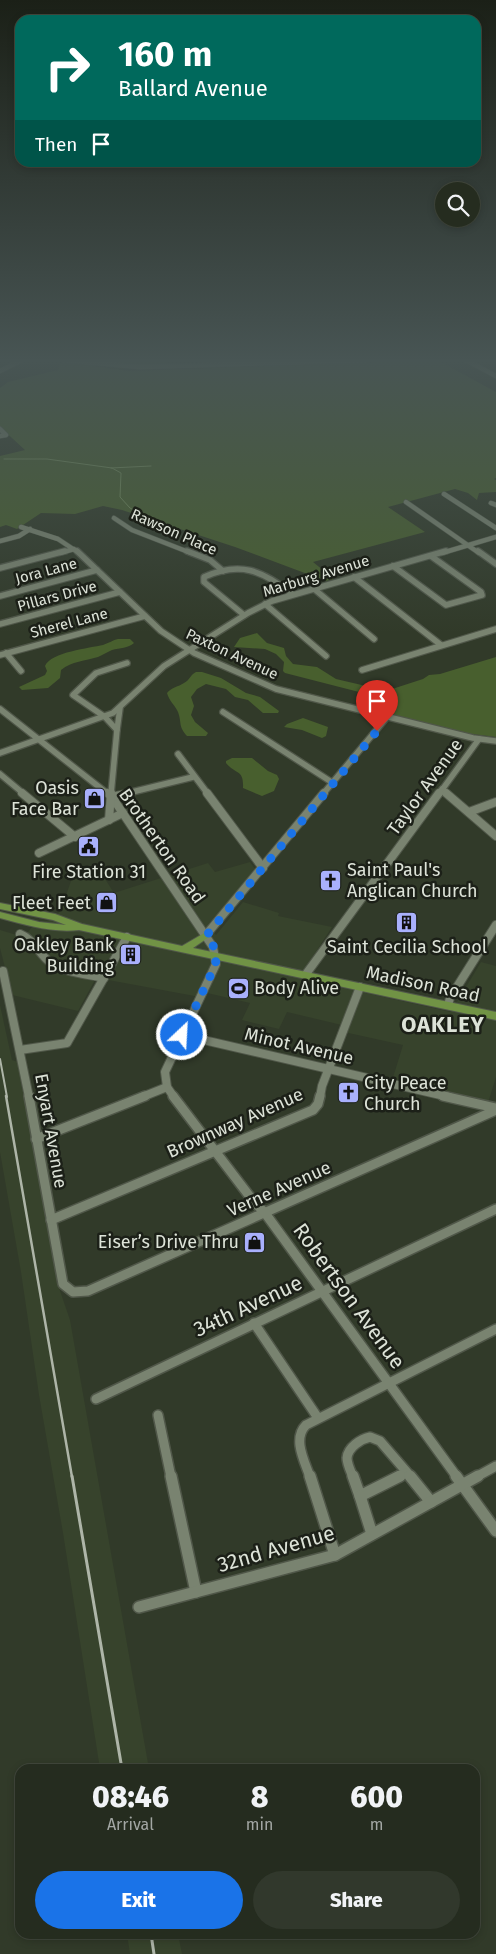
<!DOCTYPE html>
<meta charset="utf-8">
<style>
:root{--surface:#252c1f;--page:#31382c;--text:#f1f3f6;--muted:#a3a7a4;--line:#42483d;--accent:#1a73e8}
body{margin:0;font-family:"Fira Sans",sans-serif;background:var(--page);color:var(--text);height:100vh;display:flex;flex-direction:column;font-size:19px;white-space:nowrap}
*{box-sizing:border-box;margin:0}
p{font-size:16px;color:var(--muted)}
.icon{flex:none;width:28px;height:28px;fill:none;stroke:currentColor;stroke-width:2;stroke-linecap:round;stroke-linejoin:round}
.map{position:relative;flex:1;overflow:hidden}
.panel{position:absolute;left:15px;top:1764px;width:465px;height:175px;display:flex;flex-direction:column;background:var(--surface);border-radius:15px;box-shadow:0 2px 8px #0003,0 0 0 1px var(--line)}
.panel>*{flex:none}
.guide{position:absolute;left:15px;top:15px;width:466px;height:152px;border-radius:15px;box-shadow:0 2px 8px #0003,0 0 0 1px var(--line);background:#00695c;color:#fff;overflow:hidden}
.fabs{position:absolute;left:435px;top:182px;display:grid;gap:10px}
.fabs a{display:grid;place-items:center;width:45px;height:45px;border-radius:50%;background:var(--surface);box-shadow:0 2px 8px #0003,0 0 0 1px var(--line);font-size:25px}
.pin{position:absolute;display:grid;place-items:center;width:42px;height:42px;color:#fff;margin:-51px -21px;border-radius:50% 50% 50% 0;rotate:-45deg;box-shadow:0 0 5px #0007}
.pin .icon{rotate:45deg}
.me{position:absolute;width:55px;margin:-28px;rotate:25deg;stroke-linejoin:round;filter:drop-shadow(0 0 4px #0008)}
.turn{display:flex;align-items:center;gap:18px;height:105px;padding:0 20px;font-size:22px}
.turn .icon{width:65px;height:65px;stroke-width:2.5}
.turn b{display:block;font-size:35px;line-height:42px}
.then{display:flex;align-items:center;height:48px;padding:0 20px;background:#0003;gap:10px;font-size:19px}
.eta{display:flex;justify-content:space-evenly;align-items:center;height:85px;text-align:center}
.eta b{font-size:30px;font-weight:800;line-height:35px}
.cta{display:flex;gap:10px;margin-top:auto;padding:10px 20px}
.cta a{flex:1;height:58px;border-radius:30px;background:var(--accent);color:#fff;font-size:20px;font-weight:800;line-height:58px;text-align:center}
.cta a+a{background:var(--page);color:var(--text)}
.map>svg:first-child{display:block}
</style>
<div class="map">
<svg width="496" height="1954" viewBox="0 0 496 1954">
<rect width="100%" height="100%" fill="#313a29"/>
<!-- built -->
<g fill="#37432c">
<polygon points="250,862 255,869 208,925 216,935 243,902 279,913 278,916 332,927 299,978 451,1012 481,962 496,966 496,1077 487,1106 391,1084 403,1045 344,1032 346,1026 287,1012 279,1029 242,1020 250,1003 203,992 200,997 103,979 53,962 26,935 31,928 55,917 61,910 72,878 100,871 114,893 208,863 215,872"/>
<polygon points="0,930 27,938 42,960 96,978 78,1011 12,995 0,948"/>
<polygon points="0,1005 12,1060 18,1062 57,1282 70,1320 149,1769 100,1769 63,1533 39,1395 21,1272 0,1152"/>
<polygon points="127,1934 178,1934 182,1954 130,1954"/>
</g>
<!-- green -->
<g fill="#485f2e">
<polygon points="62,360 165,360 170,366 140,367"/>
<polygon points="437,360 496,392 496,478 494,479 496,480 496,492 479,493 477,500 468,493 455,489 388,507 425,532 313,562 334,579 326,581 235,547 122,510 103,506 75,514 41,513 17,529 6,525 0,527 0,456 25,450 0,427 0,388 8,382 58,370 61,362 129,371"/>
<polygon points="257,633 267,643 284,648 286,656 293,664 317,667 336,679 383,690 389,690 423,679 429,675 440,674 496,657 496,737 464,733 362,707 367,699 359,692 285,673 283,671 284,662 276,654 265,649 234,647 240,638"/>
<path d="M118,639H130L134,643C128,648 120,648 112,650C107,652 103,655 98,657C85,661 72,661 61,670L60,678L48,688L22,690L19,687L45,675L47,671L45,666C51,652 90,648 103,645C109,643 113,640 118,639Z"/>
<path d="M196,672H202L221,678L246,693L260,697L279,711L278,713H263L248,700L235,697L226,689L206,684L197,689L191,697L194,706L191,715L195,722L208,733L206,736H187C178,726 182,723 178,712C175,705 169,701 167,693C172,687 178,687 184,683C190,680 190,675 196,672Z"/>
<polygon points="303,718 328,727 326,736 322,738 302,730 284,727 287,724"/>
<path d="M232,758H252L268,771L277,775L279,779L274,791L262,796L243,788C244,769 236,775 226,763V761Z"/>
</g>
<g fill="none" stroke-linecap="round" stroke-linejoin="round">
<!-- stream -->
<g stroke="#76905c" stroke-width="1">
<polyline points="4,459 47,459 112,468 121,473 120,497 130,508 139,513"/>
<polyline points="111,468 151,466"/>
</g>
<defs>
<g id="minor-far4">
<polyline points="62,360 140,367 366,360"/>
<polyline points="466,360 496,376"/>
<polyline points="0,371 22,360"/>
<polyline points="0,429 6,435 0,436"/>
<polyline points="444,494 496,528"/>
<polyline points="406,502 479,553"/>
<polyline points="491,503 496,505"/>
<polyline points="114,518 132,530 191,553"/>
<polyline points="21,527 58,539 79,553"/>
<polyline points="0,541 19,536 30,529"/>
<polyline points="60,553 74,549"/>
<polyline points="442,553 496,537"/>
</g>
<g id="minor-far3">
<polyline points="77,551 161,631 194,653 276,689 473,738 496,741"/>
<polyline points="187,551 210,560 223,571"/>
<polyline points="478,551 496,564"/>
<polyline points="393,566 446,605 482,595 481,592 431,556"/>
<polyline points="0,568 65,551"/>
<polyline points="354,577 441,645"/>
<polyline points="313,588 374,639"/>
<polyline points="0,596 97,570"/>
<polyline points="265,604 326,656"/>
<path d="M244,615L204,582V577C240,561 262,570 292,594"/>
<polyline points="0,624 120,592"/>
<polyline points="6,653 21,671"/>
<polyline points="0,655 145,616"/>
<polyline points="362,670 496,629"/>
<polyline points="0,709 108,794"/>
<polyline points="223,712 333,783"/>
<polyline points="117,730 120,708"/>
<polyline points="0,753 113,713 164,666 248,613 272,601 446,551"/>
<polyline points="178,754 208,794"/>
<polyline points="0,774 24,794"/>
<polyline points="442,789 448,794"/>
<polyline points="111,794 117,730 105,717 73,695 96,673 127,663"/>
<polyline points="124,794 193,777"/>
<polyline points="323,794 388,716"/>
<polyline points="439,794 479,739"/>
</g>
<g id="minor-far2">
<polyline points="22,793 75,837"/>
<polyline points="107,793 112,797 213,947 216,964 165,1072 167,1087 174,1097"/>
<polyline points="207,793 263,868"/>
<polyline points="446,793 496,836"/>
<polyline points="112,797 129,793"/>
<polyline points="469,812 496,802"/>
<polyline points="109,820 111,793"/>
<polyline points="39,853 123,813"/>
<path d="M20,934C35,940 39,955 51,963C66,973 87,974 104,978"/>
<polyline points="206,935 324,793"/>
<polyline points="3,971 29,1097"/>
<polyline points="306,974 439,793"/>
<polyline points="448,1005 450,998 496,925"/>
<polyline points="182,1035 449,1097"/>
<polyline points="20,1050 67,1043 127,937"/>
<polyline points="142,1097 167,1087"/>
<polyline points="320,1097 322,1086 360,987"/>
</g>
<g id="minor-far1">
<polyline points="29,1096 63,1284 73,1292 88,1291 496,1110"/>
<polyline points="173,1096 254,1202 265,1213 457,1477"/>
<polyline points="443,1096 496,1108"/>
<polyline points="36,1139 145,1096"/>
<polyline points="51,1220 313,1110 318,1104 320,1096"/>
<polyline points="254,1323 318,1418"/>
<polyline points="96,1399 496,1209"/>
<polyline points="158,1415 171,1477"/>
<path d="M310,1477C305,1462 292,1439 306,1425L496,1329"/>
<path d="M353,1477C351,1472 347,1464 347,1458C348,1447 361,1439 370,1437L380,1441L411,1477"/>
<polyline points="397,1477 406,1473"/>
<polyline points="476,1477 496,1466"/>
</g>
<g id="minor">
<polyline points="171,1476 196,1592"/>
<polyline points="310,1476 335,1555"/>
<polyline points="353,1476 360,1496 400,1476"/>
<polyline points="410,1476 431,1502"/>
<polyline points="456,1476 496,1531"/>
<polyline points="360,1496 372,1534"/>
<polyline points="139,1607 335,1555 478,1476"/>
</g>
<path id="major" d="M0,903L55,914L82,924L182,946L206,932L209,933L211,935L209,937L193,948L496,1012V1020L79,930C52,933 26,925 0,918V912L39,922L66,925L53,920L0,909Z"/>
</defs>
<!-- minor-far4 casing -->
<use href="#minor-far4" stroke="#505749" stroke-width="5.5"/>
<!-- minor-far3 casing -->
<use href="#minor-far3" stroke="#505749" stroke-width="8"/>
<!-- minor-far2 casing -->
<use href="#minor-far2" stroke="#505749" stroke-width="10"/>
<!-- minor-far1 casing -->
<use href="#minor-far1" stroke="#505749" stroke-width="12"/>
<!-- minor casing -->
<use href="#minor" stroke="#505749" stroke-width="14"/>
<!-- major casing -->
<use href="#major" stroke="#505749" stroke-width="2"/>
<!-- minor-far4 -->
<use href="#minor-far4" stroke="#798370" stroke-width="4.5"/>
<!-- minor-far3 -->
<use href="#minor-far3" stroke="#798370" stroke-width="5.5"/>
<!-- minor-far2 -->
<use href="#minor-far2" stroke="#798370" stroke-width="8"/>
<!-- minor-far1 -->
<use href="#minor-far1" stroke="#798370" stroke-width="9"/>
<!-- minor -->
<use href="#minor" stroke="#798370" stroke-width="11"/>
<!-- major -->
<use href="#major" fill="#719345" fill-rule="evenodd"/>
<!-- rail-far2 -->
<polyline stroke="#aeb5a8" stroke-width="2" points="0,1059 7,1097"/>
<!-- rail-far1 -->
<polyline stroke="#aeb5a8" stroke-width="2.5" points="6,1096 72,1477"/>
<!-- rail -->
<g stroke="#aeb5a8" stroke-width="3">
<polyline points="72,1476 122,1769"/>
<polyline points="151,1934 154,1954"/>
</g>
</g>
<!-- sky -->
<linearGradient id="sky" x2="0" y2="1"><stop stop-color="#1b2017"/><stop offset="0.57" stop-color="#485554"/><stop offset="1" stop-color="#485554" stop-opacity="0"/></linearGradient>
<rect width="496" height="633" fill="url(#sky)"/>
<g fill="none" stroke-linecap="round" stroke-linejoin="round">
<!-- route -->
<polyline stroke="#1a73e8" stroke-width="9" stroke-dasharray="0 16.2" points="182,1035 216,964 214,947 206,936 377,731"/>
</g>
<!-- icons -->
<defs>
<symbol id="shop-square" viewBox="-11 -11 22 22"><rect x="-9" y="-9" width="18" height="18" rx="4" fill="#a9b0fc" stroke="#1c2018"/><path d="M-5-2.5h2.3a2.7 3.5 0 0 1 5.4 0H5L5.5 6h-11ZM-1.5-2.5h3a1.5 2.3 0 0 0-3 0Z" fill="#111"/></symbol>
<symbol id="civic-square" viewBox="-11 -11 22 22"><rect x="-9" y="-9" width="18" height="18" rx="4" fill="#a9b0fc" stroke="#1c2018"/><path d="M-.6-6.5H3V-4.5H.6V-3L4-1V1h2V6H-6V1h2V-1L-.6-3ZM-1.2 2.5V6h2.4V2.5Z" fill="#111"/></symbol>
<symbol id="church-square" viewBox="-11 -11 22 22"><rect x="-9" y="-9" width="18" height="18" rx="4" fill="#a9b0fc" stroke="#1c2018"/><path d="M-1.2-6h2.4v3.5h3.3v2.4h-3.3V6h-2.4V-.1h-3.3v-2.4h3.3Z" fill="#111"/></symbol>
<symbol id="building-square" viewBox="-11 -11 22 22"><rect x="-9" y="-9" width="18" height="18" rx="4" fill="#a9b0fc" stroke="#1c2018"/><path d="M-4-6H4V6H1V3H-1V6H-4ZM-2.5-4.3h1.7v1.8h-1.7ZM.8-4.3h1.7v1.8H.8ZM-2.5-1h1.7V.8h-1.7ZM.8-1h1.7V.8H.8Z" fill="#111"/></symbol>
<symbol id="stadium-square" viewBox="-11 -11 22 22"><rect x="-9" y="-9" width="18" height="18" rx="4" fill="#a9b0fc" stroke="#1c2018"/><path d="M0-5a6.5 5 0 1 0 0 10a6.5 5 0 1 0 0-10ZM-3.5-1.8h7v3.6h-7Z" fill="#111"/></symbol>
</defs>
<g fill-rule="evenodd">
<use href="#shop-square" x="82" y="786" width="25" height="25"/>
<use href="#civic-square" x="76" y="834" width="25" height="25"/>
<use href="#church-square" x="318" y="868" width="25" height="25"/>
<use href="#shop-square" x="94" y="890" width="25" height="25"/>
<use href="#building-square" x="394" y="910" width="25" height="25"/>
<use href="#building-square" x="118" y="942" width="25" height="25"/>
<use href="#stadium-square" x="226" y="976" width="25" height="25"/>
<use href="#church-square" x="336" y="1080" width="25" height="25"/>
<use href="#shop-square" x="242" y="1230" width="25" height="25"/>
</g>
<g text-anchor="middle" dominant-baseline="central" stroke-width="5" stroke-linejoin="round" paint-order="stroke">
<!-- far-street labels -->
<g font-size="15" fill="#dde3d8" stroke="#1c2018">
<text transform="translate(174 532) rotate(24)">Rawson Place</text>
<text transform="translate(46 571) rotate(-15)">Jora Lane</text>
<text transform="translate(316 576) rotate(-17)">Marburg Avenue</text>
<text transform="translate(57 596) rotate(-15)">Pillars Drive</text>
<text transform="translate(69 623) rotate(-15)">Sherel Lane</text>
<text transform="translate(232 654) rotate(25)">Paxton Avenue</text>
</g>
<!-- street labels -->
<g font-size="18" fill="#dde3d8" stroke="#1c2018">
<text transform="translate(425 787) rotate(-54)">Taylor Avenue</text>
<text transform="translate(162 846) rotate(55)">Brotherton Road</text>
<text transform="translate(423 984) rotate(12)">Madison Road</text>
<text transform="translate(299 1046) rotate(13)">Minot Avenue</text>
<text transform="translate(235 1123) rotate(-24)">Brownway Avenue</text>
<text transform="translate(51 1131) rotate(80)">Enyart Avenue</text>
<text transform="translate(279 1189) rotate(-24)">Verne Avenue</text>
</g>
<!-- poi labels -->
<g font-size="18" fill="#dde3d8" stroke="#1c2018" text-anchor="end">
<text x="79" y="788">Oasis<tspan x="79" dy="21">Face Bar</tspan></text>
<text x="347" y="870" text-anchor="start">Saint Paul's<tspan x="347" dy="21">Anglican Church</tspan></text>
<text x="89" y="872" text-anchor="middle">Fire Station 31</text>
<text x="91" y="903">Fleet Feet</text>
<text x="114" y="945">Oakley Bank<tspan x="114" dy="21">Building</tspan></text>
<text x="407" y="947" text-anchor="middle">Saint Cecilia School</text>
<text x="254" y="988" text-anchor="start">Body Alive</text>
<text x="364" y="1083" text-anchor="start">City Peace<tspan x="364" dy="21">Church</tspan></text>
<text x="239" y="1242">Eiser’s Drive Thru</text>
</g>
<!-- near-street labels -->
<g font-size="21" fill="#dde3d8" stroke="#1c2018">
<text transform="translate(349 1296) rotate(54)">Robertson Avenue</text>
<text transform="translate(248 1306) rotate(-25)">34th Avenue</text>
<text transform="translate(276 1549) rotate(-16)">32nd Avenue</text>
</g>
<!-- district labels -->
<g font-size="22" font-weight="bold" letter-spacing="1" fill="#dde3d8" stroke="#1c2018">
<text x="443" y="1024">OAKLEY</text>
</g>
</g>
</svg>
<div class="fabs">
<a><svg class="icon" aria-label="search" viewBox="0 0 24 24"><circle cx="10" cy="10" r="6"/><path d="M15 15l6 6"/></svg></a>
</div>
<div class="pin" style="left:377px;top:731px;background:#d93025"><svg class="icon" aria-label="arrive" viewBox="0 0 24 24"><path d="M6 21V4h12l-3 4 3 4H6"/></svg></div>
<svg class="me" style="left:182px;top:1035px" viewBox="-20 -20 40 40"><circle r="17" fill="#1a73e8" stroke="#fff" stroke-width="3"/><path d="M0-11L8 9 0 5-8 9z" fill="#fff"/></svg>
<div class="guide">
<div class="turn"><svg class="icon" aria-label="right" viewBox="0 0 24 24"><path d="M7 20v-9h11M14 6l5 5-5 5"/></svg><div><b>160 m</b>Ballard Avenue</div></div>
<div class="then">Then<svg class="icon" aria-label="arrive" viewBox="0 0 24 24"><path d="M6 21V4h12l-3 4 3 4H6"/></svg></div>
</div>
<section class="panel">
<div class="eta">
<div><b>08:46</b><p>Arrival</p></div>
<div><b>8</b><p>min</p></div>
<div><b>600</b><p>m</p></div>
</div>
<div class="cta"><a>Exit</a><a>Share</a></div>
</section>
</div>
